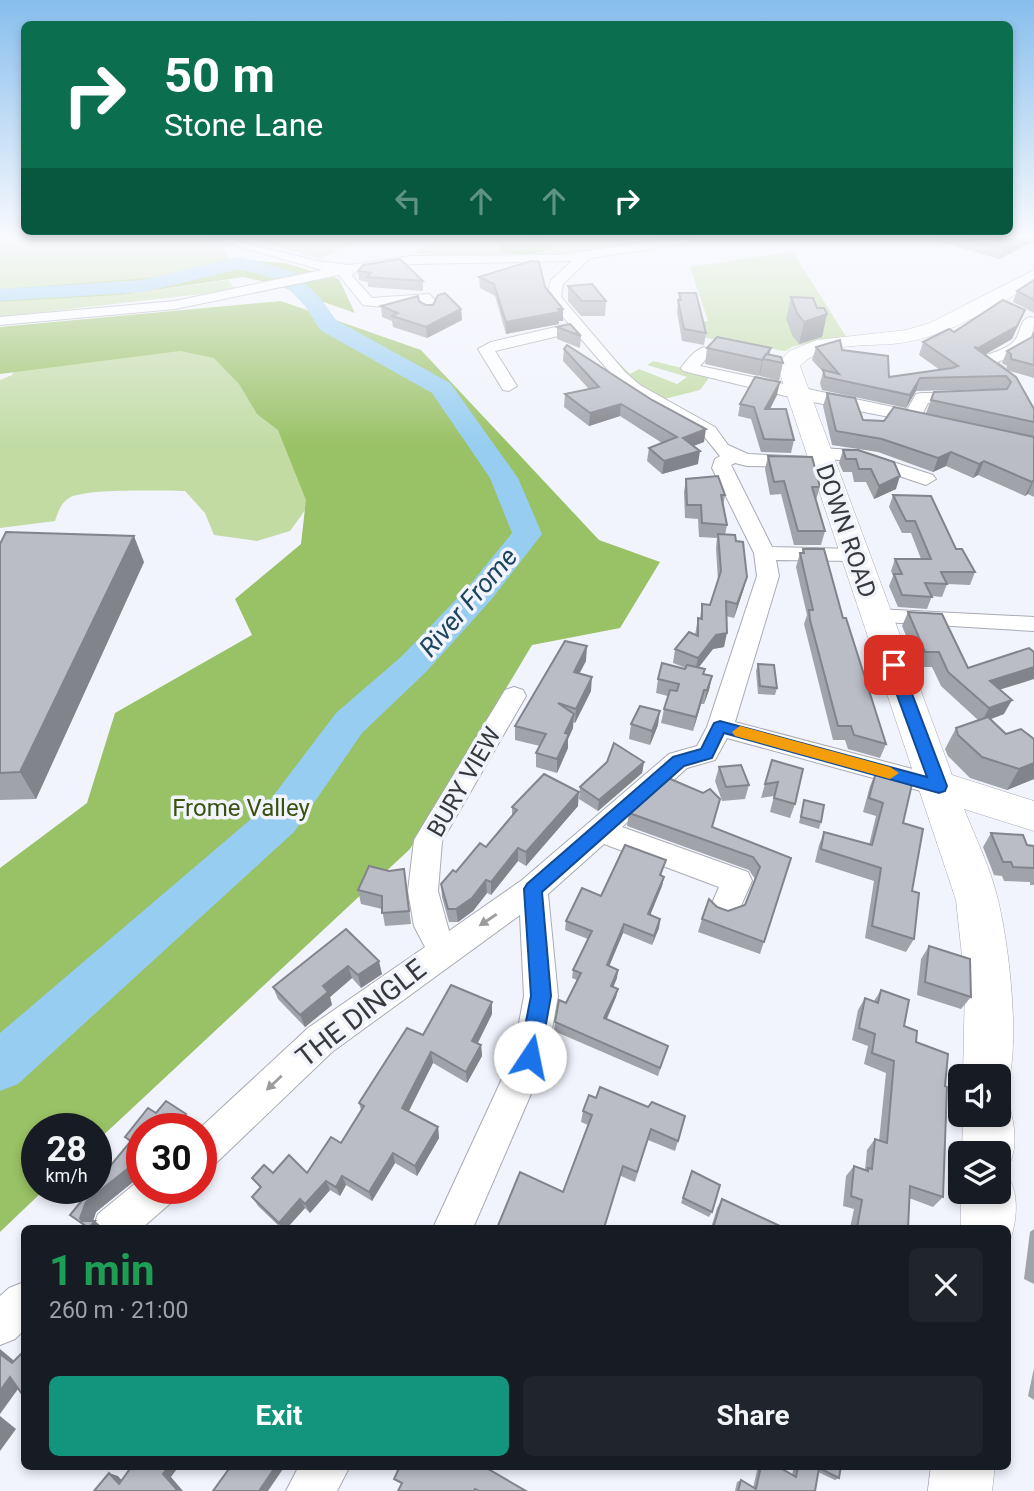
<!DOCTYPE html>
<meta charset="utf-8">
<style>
:root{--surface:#171b24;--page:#20242c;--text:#f1f3f6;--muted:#9ea1a6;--accent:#13947c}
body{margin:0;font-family:Roboto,sans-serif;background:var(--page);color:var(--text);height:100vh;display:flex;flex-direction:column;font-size:26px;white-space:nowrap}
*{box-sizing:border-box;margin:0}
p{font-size:23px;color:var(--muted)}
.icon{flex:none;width:38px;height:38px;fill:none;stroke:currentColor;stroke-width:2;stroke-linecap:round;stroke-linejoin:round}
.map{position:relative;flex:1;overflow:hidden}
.sheet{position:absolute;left:21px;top:1225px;width:990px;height:245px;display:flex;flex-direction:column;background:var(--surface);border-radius:10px;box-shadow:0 4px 10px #0003}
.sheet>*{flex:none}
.top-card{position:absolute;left:21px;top:21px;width:992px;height:214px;border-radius:10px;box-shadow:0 4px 10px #0003;background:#0b6e4f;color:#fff;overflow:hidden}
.fabs{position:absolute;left:948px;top:1064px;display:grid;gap:14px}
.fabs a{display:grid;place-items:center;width:63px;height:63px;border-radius:10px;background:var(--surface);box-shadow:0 4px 10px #0003;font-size:35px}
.speed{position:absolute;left:21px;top:1113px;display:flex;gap:14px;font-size:35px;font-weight:700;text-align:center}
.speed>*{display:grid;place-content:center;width:91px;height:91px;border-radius:50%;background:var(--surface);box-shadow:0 4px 10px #0003;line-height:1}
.speed small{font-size:18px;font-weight:400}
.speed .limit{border:10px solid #d22;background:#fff;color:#111}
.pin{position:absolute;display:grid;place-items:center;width:60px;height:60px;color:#fff;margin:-30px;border-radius:14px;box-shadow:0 4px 10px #0006}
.me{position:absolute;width:77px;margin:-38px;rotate:11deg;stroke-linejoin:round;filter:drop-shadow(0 0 5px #0008)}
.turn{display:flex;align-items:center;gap:24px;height:147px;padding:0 28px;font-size:32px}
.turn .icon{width:91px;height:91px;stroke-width:2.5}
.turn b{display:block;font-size:49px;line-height:60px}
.lanes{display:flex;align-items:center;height:66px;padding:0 28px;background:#0003;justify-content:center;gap:35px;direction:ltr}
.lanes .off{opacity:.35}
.round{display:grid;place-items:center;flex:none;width:74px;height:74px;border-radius:10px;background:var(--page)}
.headline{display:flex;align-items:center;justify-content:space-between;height:119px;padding:0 28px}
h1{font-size:42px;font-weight:700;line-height:52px;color:#1e9e55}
.action{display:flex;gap:14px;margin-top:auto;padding:14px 28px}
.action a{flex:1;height:80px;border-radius:10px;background:var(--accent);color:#fff;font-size:28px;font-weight:700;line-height:80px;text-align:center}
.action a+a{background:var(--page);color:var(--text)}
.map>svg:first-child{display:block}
</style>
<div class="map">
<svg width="1034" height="1491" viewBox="0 0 1034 1491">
<rect width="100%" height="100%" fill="#f1f3fd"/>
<!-- green -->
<g fill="#c1dba3">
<polygon points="0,239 200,239 222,246 229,259 156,277 0,289"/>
<polygon points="250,239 363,239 320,259"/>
<polygon points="434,239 660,239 592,251 511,257 413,254"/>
<polygon points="792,251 847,338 794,346 785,351 706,338 697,329 680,322 708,321 690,267"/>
<polygon points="228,280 236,290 0,317 0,302 122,295"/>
<path d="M199,345L272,395L311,502L290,531L257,541L214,535L205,513L185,491C161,491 86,488 69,498C61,503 58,512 55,521L0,528V380L12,375L15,368Z"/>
<polygon points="612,356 630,374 639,369 677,384 687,377 647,365 653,361 711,375 700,390 660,400 609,359"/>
</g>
<!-- forest -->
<g fill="#99c165">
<path d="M534,239L547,240L555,248C535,255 519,257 500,251L499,244L530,243Z"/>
<polygon points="229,259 285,263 339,279 355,313 270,283 243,277 122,295 0,302 0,289 156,277"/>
<polygon points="281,301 421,350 599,540 660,562 620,628 532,645 410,849 96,1142 96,1129 37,1129 37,1188 46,1188 0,1232 0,868 87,803 115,713 252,635 235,599 301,544 306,500 278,430 257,414 239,384 214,358 180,351 0,374 0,327"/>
</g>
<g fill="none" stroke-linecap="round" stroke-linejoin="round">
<!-- river -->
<polygon fill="#96cdf1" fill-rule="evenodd" points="240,257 294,272 321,299 336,320 450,383 518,478 542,534 491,600 426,672 362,733 294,832 18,1084 0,1091 0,1033 264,808 336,713 402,656 469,586 512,533 490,478 432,393 320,330 306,307 280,280 240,269 143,292 0,301 0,289 143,280"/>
<defs>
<g id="street">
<polygon points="211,239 230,239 316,261 350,265 411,256 559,255 668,239 696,239 690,243 590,258 563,284 561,297 625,372 640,385 715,427 728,445 748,454 809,457 811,461 809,465 802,467 747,466 735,463 731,465 772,547 853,549 860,551 864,555 860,559 853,561 776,560 779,576 735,722 939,776 949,779 953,786 949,793 939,796 727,738 715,760 687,768 622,827 748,872 752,881 736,917 725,921 714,917 710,908 719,887 604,844 548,894 558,996 547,1057 473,1228 433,1228 513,1055 524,996 520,915 332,1052 214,1165 201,1171 201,1129 199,1129 308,1028 425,947 414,926 408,891 414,840 505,690 514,687 523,690 526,696 442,841 438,891 449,931 522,880 669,754 697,746 707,727 757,576 754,553 712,468 715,459 720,456 703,435 628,393 575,332 495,351 517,386 509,391 503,390 478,349 491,342 569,324 547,297 551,280 572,261 411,264 353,273 352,276 372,298 429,294 437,302 433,313 428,314 421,310 421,302 384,307 363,305 339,275 175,309 0,325 0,317 175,301 322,270"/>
<path d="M1030,317L1034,318C1034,346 1023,353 997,362L1005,368L1003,371C993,374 982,369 976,361L978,358C990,353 1007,350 1015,340C1022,331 1019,320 1030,317Z"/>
<path d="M704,347L712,352L700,366L907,410L916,394L922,393H965L973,398L965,403H928L923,413L934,419L925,424L798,399L683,371L681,368C686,360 695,350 704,347Z"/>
<polygon points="818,448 856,450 933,475 936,479 926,485 854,461 811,458 809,454 811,450"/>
<polygon points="876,609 1034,617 1034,631 868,621 865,616 868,611"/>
<polygon points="142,1178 142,1188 179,1188 173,1201 142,1228 93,1228 98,1214"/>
<polygon points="24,1282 24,1330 15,1339 0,1345 0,1296 9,1288"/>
<polygon points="299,1466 350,1466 337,1491 286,1491"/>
</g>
<g id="secondary">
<path d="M1034,270V284C988,309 945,339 892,344C863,346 821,343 800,366L952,775L1034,801V831L964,809C976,839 991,869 998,900C1009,944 1022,1053 1005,1093L1001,1095L1006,1097C1015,1120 1020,1151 1005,1172C1021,1192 1017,1224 1008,1246V1228H961V1192H999V1153H962L963,1115H999V1076H963L965,984L956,900L777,365L789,351L817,340L906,330L930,323Z"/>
<polygon points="931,1466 995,1466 992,1491 928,1491"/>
</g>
</defs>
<!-- street casing -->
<use href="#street" stroke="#a9abb4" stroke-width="2"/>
<!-- secondary casing -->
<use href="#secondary" stroke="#a9abb4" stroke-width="1"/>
<!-- street -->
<use href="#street" fill="#fff" fill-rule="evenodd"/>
<!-- secondary -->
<use href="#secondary" fill="#fff" fill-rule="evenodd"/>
</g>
<!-- wall -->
<g fill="#a0a3aa">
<polygon points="931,239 1034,239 1026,245 999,259"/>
<polygon points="358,271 423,281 423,291 368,287 368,282 359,280"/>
<polygon points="479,277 545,287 563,309 563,321 559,321 559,324 506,334 495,296 480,288"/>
<polygon points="1034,280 1034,313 1013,302 1017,291"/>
<polygon points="568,286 606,301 605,316 581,316 568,301"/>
<polygon points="679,293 706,333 704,345 682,341 677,312"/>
<polygon points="791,297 817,308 827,314 822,337 799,344 792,335 786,319"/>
<polygon points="419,301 426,305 461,309 462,320 427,338 393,327 392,321 382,317 381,306"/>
<polygon points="1020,322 1012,339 985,354 1016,377 1034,409 1034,497 1028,494 1025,496 978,475 973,478 946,466 933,472 878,452 832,445 823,406 827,393 863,420 884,421 926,413 931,400 1001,389 916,391 906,408 822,390 820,383 823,372 812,360 816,347 842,350 889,377 940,370 919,355 923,342 954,332"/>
<polygon points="557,327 581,336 580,348 557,339"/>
<polygon points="1034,332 1034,378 1006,370 1007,366 1002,363 1007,351 1032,337"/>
<polygon points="707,348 769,355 783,363 779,381 760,376 760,374 759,376 705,364"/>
<polygon points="564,349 704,442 694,446 698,464 662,474 647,461 649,448 662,443 620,416 589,426 564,407 565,394 589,389 563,361"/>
<polygon points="777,395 770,409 794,440 791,453 761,452 751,419 738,416 740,404"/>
<polygon points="843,450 858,450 896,489 874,499 866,482 854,482 852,472 843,472 839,463"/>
<polygon points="768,456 820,487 816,500 825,531 821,545 794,545 781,494 770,495 765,469"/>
<polygon points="686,479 725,495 723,507 727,525 725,535 736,541 747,577 743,591 734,618 726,616 724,647 713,649 699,667 704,674 712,676 709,690 704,704 701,704 693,731 661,723 664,709 668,696 656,693 658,679 685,669 686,668 673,663 675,649 695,635 698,618 700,618 702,604 710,605 718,581 716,548 717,538 699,537 698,519 685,518 684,492"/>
<polygon points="893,495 956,549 975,572 970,585 947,584 942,597 932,596 927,609 898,607 889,586 893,576 891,571 895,559 921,559 911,533 902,533 889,507"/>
<polygon points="0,544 144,562 36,799 0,800"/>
<polygon points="803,549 843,618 886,744 880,758 848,749 845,740 833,740 804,624 807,615 796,567 800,553 802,553"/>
<polygon points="908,612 968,668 1000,690 1004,714 990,719 1006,734 1034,739 1034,779 1007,790 970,778 948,756 945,749 956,728 978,720 941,686 932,667 919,667 902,626"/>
<polygon points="586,661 579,673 591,691 575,723 573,722 573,728 568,739 568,748 557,773 536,767 536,753 540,746 515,740 515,726"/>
<polygon points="758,664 777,688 775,695 758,694 756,671"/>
<polygon points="631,724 658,725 650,745 629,739"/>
<polygon points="772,760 795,804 790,818 770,812 774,796 761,798"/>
<polygon points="644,762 642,773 598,811 579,799 580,787"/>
<polygon points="719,767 749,785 745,799 722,801 715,781"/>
<polygon points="876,772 903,823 912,891 914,939 906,952 865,938 874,881 815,862 819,845 824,832 869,845 876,816 863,812 870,786"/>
<polygon points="804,800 821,822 819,829 799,823"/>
<polygon points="578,806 526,866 518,861 491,895 487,893 473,911 458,922 449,922 442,897 441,884 486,847 512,816 512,807"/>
<polygon points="629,813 712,828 791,858 760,954 698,932 702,919 717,907 728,911 745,905 755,879 749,870 627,826"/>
<polygon points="991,833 1027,845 1034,846 1034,885 1030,885 1030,882 1004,881 1002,876 994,875 983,847"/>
<polygon points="666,860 661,876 664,877 662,886 650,915 660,919 659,928 652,945 623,933 609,966 617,978 613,987 618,989 616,997 607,1019 668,1046 658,1076 554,1031 555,1022 577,980 572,978 573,970 588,939 565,930 566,921 601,896"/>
<polygon points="406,883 411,924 385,926 382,909 361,904 358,890"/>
<polygon points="346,929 382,974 361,988 352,978 330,997 332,1005 305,1027 278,999 273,987"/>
<polygon points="929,946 971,997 961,1009 917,995 921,959"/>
<polygon points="881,990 945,1086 943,1197 933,1207 909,1198 908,1228 850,1228 854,1209 843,1206 846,1176 854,1166 865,1170 867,1150 875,1139 879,1141 886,1073 864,1064 868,1046 852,1040 858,1010 865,998 874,1001"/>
<polygon points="492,1014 478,1043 481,1045 482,1056 467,1083 433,1063 408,1111 438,1127 439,1138 417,1176 395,1163 372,1201 346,1185 340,1196 330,1190 310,1213 305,1208 287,1228 281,1228 258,1206 252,1197 260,1188 252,1178 273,1173 307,1173 341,1143 361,1110 359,1103 423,1035"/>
<polygon points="589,1095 678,1141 675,1151 648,1140 635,1182 621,1176 563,1192 588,1125 581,1122 583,1111"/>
<polygon points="156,1113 194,1125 142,1129 142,1182 138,1178 96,1212 93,1221 103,1228 86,1228 70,1215 130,1143 125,1137"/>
<polygon points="692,1171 712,1212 709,1217 681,1203"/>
<polygon points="722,1199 779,1228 711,1228 717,1208"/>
<polygon points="1034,1229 1034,1284 1024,1279 1030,1232"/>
<polygon points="1034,1368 1034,1400 1028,1396"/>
<polygon points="758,1466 777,1466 792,1475 794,1466 841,1466 839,1478 835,1480 818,1472 815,1491 735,1491 737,1482 741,1480 753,1488"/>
</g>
<!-- shaded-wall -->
<g fill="#82848b">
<polygon points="1022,239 1034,239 1034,243 1026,245 999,259 1003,248"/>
<polygon points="461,309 462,320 427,338 426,327"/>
<polygon points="558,309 563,309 563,321 559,321 559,324 506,334 506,322"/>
<polygon points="1025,310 1012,339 974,361 978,348"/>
<polygon points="827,314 822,337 799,344 804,322"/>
<polygon points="771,348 768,360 763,359 760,374 759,376 762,360"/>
<polygon points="920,378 916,391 906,408 910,395"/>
<polygon points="780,382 777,395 763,422 765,409"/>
<polygon points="621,404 620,416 589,426 590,413"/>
<polygon points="706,429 704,442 681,450 683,438"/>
<polygon points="700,451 698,464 662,474 664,461"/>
<polygon points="951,452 946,466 933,472 938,458"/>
<polygon points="984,461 978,475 973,478 979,464"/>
<polygon points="900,476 896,489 874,499 879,486"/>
<polygon points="1034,480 1028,494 1025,496 1032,482"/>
<polygon points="134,536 144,562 36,799 20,772"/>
<polygon points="747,577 743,591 734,618 737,604"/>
<polygon points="727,633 724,647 713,649 695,672 698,658 716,635"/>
<polygon points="587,646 586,661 573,686 574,672"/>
<polygon points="1034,667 1034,679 983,695 990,681"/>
<polygon points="712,676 709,690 704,704 707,690"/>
<polygon points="592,677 591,691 575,723 576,709"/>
<polygon points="704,690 701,704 693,731 696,717"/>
<polygon points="1012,700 1004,714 981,723 989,708"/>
<polygon points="660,711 658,725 650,745 652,731"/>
<polygon points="574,714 573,728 568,739 568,748 557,773 557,759 565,733"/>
<polygon points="644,762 642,773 598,811 599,800"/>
<polygon points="1034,763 1034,779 1007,790 1019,769"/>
<polygon points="579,792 578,806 526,866 526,852"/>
<polygon points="518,848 518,861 491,895 491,882"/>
<polygon points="664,877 662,886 647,923 648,914"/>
<polygon points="486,880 487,893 473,911 458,922 456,909"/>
<polygon points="660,919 659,928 652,945 654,936"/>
<polygon points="624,924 623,933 606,974 607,965"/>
<polygon points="379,961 382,974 361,988 358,975"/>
<polygon points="348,966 352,978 330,997 332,1005 305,1027 300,1015 323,986"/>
<polygon points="618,970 617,978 610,995 611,986"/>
<polygon points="618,989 616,997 603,1027 604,1018"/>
<polygon points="492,1002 492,1014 473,1052 472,1041"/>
<polygon points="481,1045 482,1056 467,1083 466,1072"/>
<polygon points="431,1052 433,1063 405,1119 402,1108"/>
<polygon points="186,1114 194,1125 191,1129 175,1129"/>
<polygon points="438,1127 439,1138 417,1176 415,1166"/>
<polygon points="393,1153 395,1163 372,1201 369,1192"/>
<polygon points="131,1166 139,1175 142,1172 142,1179 139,1175 136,1175 138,1178 96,1212 91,1227 95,1221 103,1228 89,1228 80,1218 86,1202"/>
<polygon points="342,1176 346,1185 340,1196 336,1187"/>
<polygon points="326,1181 330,1190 310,1213 305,1204"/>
<polygon points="300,1199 305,1208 287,1228 283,1228 279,1223"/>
<polygon points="0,1349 24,1369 12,1363 0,1354"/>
<polygon points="10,1377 23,1382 0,1414 0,1391"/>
<polygon points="0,1416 16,1429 0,1451"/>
<polygon points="169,1466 179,1466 171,1477 183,1491 178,1491 163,1474"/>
<polygon points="276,1466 285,1466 268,1491 259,1491"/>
<polygon points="109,1473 118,1476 128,1487 119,1484"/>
</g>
<!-- building -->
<g fill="#babdc6" stroke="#82848b" stroke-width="2">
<polygon points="969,239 1022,239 1003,248"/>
<polygon points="400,259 423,281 367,277 371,273 358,271 363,265"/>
<polygon points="531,261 539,262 545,287 563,309 558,309 560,312 506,322 494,284 479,277"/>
<polygon points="1034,280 1034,300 1017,291"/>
<polygon points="592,284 606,301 582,301 568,286"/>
<polygon points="445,293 461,309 426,327 392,316 398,313 381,306 418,296 419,301 426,305 433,305 438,295"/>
<polygon points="679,293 696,293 706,333 684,329 678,300 681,300"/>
<polygon points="791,297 813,298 817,308 824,308 827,314 804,322 797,313"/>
<polygon points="1003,300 1025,310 1017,326 978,348 974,347 1016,377 1034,409 1034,422 931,400 934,392 1007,389 1011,382 1006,376 920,378 910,395 825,377 823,370 839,374 816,347 840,340 842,350 888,356 889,377 952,368 958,366 923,342 949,329 954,332"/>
<polygon points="570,324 581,336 557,327"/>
<polygon points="1034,332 1034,365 1011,359 1011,354 1007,351 1032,337"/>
<polygon points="717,337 771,348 762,360 707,348"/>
<polygon points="567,345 652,400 706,429 683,438 700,451 664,461 649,448 677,437 621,404 590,413 565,394 599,387 564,349"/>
<polygon points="766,354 781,357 783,363 763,359"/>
<polygon points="755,377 780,382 765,409 786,409 794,440 764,439 754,407 740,404"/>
<polygon points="827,393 855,398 863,420 884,421 894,407 1034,437 1034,480 1032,482 984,461 979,464 951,452 938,458 882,439 836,431"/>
<polygon points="843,450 858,450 894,462 900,476 879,486 871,469 859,469 856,459 846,459"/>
<polygon points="768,456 812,457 820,487 812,487 825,531 798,531 784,481 774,482"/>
<polygon points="718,476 725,495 721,495 727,525 702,523 701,505 687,505 686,479"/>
<polygon points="893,495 931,496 956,549 962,549 975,572 941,572 947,584 925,583 932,597 902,595 894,574 902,574 895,559 931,559 915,521 906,521"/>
<polygon points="6,532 134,536 20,772 0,773 0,544"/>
<polygon points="718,534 735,535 736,541 743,542 747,577 737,604 726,601 727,633 716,635 698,658 675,649 689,632 698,636 698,618 702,619 702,604 710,605 721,571"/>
<polygon points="803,549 824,549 843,618 846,618 886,744 854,735 851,726 838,726 810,620 809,610 813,610 800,553 804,553"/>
<polygon points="908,612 942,614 968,668 1029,648 1034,652 1034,667 990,681 1012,700 989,708 948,672 939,652 925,652"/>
<polygon points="565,641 587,646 574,672 592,677 576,709 558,703 574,714 565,733 569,734 557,759 536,753 546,734 515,726"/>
<polygon points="662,663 685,669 687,665 705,669 703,674 712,676 707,690 704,690 696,717 664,709 670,690 677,691 679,684 658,679"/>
<polygon points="758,664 774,665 777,688 760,686"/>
<polygon points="640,706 660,711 652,731 631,724"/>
<polygon points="988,717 1006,734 1021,729 1034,739 1034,763 1019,769 982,757 958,735 956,728"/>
<polygon points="614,743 644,762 599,800 580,787 607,762"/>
<polygon points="772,760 803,769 795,804 774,798 778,782 765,784"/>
<polygon points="741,765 749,785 726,787 719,767"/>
<polygon points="876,772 912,784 903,823 923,829 912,891 919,893 914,939 872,926 881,868 821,849 824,832 872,845 883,803 869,798"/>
<polygon points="544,774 579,792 526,852 518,848 491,882 486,880 472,898 456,909 448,909 441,884 453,870 456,872 480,843 486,847 517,810 512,807"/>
<polygon points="668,778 703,793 710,789 720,799 712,827 791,858 764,942 702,919 709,899 717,907 728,911 745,905 760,867 753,857 629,813"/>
<polygon points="804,800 824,805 821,822 801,817"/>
<polygon points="991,833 1023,835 1027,845 1034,846 1034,868 1013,867 1011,862 1003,862"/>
<polygon points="625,845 666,860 660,875 664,877 648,914 660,919 654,936 624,924 607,965 618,970 611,986 618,989 604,1018 668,1046 660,1068 555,1022 559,1000 566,1003 581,973 573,970 592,931 566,921 582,888 601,896"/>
<polygon points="369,866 389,871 404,869 409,911 382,913 382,896 358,890"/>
<polygon points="346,929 379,961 358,975 348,966 323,986 328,992 300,1015 273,987"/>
<polygon points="929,946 970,959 971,997 925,982"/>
<polygon points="451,985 492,1002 472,1041 481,1045 466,1072 431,1052 402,1108 438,1127 415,1166 393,1153 369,1192 342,1176 336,1187 326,1181 305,1204 300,1199 279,1223 252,1197 261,1187 252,1178 264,1165 273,1173 289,1155 307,1173 331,1137 341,1143 364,1106 359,1103 407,1028 423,1035"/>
<polygon points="881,990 909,1000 904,1026 917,1031 916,1042 948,1054 945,1086 947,1087 943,1197 910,1186 908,1228 857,1228 862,1200 851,1196 854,1166 868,1171 868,1168 872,1169 875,1139 887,1143 894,1061 872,1053 875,1034 859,1028 865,998 878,1003"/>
<polygon points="600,1087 648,1107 652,1102 685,1116 678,1141 651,1129 637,1172 623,1166 604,1228 497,1228 520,1172 563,1192 592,1115 583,1111 589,1095 596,1098"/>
<polygon points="166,1101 186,1114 175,1129 142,1129 142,1172 139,1175 136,1175 135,1166 131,1166 86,1202 80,1218 82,1221 95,1221 89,1228 70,1215 92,1188 96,1188 96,1183 131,1141 125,1137 148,1108 156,1113"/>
<polygon points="692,1171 720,1185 712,1212 683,1198"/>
<polygon points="722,1199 780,1226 779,1228 713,1228"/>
<polygon points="24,1351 24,1392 22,1394 10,1377 0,1391 0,1354 12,1363"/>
<polygon points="132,1466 169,1466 163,1474 178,1491 94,1491 109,1473 119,1484"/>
<polygon points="231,1466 276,1466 259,1491 213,1491"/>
<polygon points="400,1466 483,1466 526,1491 479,1491 475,1489 474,1491 398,1491 402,1483 394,1479"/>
<polygon points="761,1466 777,1466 796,1477 798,1466 841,1466 839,1478 819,1468 815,1491 738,1491 741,1480 756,1489"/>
</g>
<!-- one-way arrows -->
<defs><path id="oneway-solid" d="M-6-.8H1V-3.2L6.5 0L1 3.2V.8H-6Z" transform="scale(1.75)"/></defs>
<g fill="#9c9c9e">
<use href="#oneway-solid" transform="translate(488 920) rotate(146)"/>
<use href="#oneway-solid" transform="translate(274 1083) rotate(137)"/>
</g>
<!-- sky -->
<linearGradient id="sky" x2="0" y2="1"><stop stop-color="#87beec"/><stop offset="0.53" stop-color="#f9fafe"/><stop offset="1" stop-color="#f9fafe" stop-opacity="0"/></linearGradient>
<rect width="1034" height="447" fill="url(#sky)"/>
<!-- route -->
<polygon fill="#1a73e8" stroke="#114b97" stroke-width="2" points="894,660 901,665 947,786 945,791 939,793 724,733 712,758 684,766 542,892 551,996 540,1057 537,1064 530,1067 522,1064 519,1057 531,996 524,889 527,884 673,757 701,749 714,723 720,721 927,777 886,665"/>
<!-- slow -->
<polygon fill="#f59e0b" points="740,726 890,767 899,773 890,779 735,736 732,732"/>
<g text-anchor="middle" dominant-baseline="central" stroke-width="7" stroke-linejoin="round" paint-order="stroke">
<!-- street labels -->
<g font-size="24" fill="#38393d" stroke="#f1f3fd">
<text transform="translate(846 531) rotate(71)">DOWN ROAD</text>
<text transform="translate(464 782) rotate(-60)">BURY VIEW</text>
</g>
<!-- park labels -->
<g font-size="24" fill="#38510f" stroke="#f1f3fd">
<text x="241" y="808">Frome Valley</text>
</g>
<!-- water labels -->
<g font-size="26" font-style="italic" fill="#1c455e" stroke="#f1f3fd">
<text transform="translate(468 602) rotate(-49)">River Frome</text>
</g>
<!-- near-street labels -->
<g font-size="28" fill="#38393d" stroke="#f1f3fd">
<text transform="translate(361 1013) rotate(-38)">THE DINGLE</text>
</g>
</g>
</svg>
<div class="fabs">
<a><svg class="icon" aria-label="sound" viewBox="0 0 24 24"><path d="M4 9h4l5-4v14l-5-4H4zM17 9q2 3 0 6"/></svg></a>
<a><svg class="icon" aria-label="layers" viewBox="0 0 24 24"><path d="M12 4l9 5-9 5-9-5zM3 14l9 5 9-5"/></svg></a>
</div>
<div class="speed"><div>28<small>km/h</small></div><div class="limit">30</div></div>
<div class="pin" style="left:894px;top:665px;background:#d93025"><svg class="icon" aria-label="arrive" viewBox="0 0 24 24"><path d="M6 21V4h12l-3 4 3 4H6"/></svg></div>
<svg class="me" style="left:530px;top:1057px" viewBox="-20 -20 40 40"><circle r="19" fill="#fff"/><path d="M0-13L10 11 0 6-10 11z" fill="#1a73e8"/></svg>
<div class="top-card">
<div class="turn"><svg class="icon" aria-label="right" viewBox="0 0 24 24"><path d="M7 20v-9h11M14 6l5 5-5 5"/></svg><div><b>50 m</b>Stone Lane</div></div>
<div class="lanes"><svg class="icon off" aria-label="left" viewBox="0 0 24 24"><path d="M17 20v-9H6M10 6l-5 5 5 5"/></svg><svg class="icon off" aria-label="ahead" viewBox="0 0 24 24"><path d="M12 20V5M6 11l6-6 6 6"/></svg><svg class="icon off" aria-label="ahead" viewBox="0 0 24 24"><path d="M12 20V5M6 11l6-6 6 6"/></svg><svg class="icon" aria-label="right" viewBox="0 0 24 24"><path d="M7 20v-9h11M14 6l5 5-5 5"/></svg></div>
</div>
<section class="sheet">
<div class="headline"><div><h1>1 min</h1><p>260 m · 21:00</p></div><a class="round"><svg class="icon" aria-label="close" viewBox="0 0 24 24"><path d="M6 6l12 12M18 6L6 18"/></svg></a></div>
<div class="action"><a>Exit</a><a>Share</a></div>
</section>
</div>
